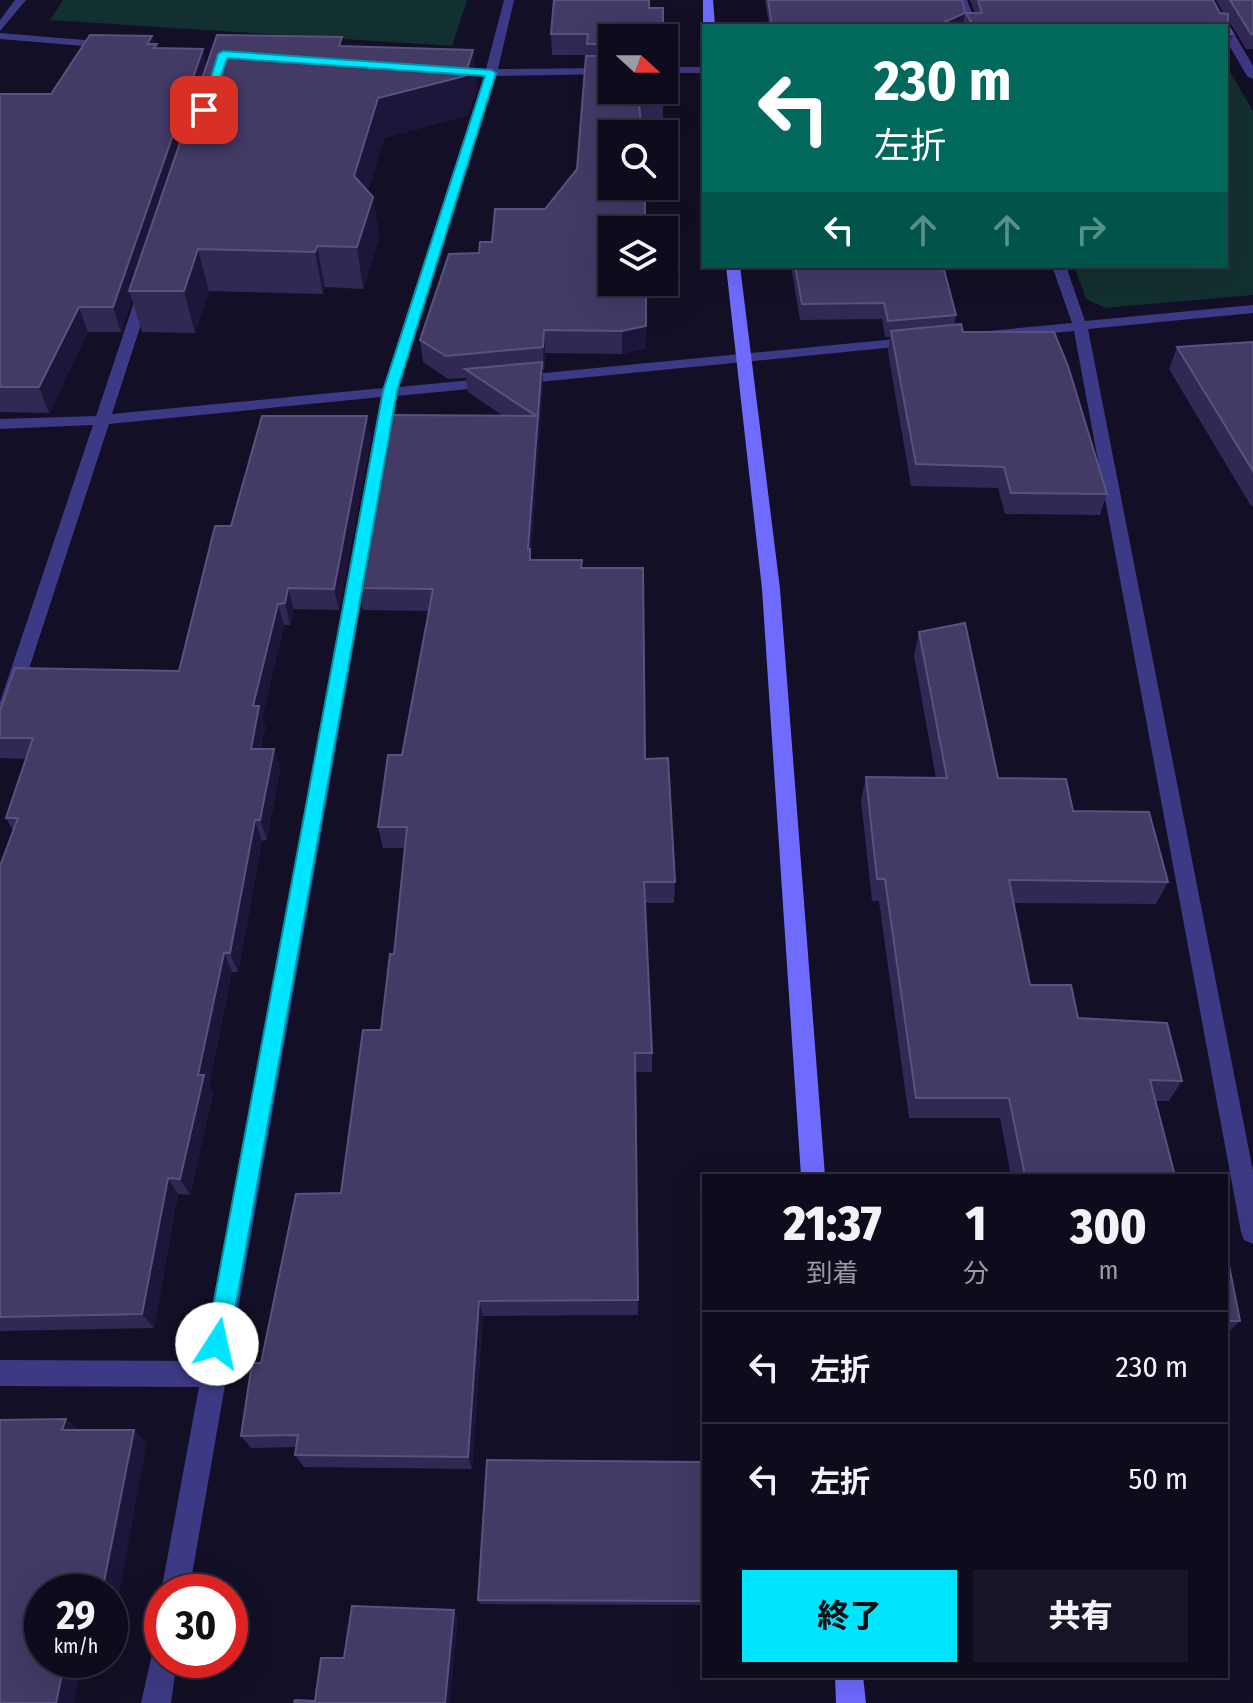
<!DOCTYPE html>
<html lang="ja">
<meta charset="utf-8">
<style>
:root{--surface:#0e0b1c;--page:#171425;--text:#f1f3f6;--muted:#9b9ba3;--line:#2e2b3b;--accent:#00e5ff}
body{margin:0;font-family:"Fira Sans Condensed","Noto Sans JP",sans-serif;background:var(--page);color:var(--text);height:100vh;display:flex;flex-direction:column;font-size:30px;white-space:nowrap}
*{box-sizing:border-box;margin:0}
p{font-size:26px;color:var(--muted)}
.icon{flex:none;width:44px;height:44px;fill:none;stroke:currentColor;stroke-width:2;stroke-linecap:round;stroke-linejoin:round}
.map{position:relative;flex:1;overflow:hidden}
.side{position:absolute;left:702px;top:1174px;width:526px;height:504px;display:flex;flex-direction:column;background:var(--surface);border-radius:0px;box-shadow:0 8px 32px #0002,0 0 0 2px var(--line)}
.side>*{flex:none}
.hud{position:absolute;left:702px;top:24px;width:526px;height:244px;border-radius:0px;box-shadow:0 8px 32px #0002,0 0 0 2px var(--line);background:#00695c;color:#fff;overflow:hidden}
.needle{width:52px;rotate:111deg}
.tools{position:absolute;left:598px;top:24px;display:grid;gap:16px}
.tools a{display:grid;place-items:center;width:80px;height:80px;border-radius:0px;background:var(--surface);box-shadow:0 8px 32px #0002,0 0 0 2px var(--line);font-size:40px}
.speed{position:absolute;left:24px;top:1574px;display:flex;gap:16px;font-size:40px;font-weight:700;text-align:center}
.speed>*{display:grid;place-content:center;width:104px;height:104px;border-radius:50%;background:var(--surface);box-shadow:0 8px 32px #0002,0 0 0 2px var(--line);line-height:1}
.speed small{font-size:20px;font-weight:400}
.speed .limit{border:12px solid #d22;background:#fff;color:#111}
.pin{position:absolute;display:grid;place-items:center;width:68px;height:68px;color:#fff;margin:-34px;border-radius:16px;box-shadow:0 4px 12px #0006}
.me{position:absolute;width:88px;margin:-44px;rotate:10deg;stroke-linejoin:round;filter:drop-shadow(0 0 6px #0008)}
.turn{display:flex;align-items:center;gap:28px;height:168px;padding:0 40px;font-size:36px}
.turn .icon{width:104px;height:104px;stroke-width:2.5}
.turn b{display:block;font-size:56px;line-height:68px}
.lanes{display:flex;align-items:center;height:76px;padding:0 40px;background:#0003;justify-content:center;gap:40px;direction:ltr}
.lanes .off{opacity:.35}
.eta{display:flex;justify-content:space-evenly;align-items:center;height:136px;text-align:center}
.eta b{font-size:48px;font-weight:800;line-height:56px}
.action{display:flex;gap:16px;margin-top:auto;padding:16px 40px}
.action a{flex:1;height:92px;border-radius:0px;background:var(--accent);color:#111;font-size:32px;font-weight:800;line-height:92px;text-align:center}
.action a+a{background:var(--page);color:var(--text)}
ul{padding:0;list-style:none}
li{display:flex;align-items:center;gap:24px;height:112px;padding:0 40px;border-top:2px solid var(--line)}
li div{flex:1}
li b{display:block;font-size:30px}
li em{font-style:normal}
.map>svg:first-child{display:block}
</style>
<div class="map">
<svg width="1253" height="1703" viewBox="0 0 1253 1703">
<rect width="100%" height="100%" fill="#130f26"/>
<!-- green -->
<g fill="#12302f">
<polygon points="63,0 467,0 452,46 50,20"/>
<polygon points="1226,70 1230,72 1253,111 1253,295 1105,308 1086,299 1074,266 1226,266"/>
</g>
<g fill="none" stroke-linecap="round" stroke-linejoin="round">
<!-- street -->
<g fill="#3d3a85" fill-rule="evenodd">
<polygon points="15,0 26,0 0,31 0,20"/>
<polygon points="504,0 514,0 498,69 612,68 612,74 496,76 399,387 916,337 923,341 916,345 397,396 189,1592 162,1592 162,1594 161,1592 199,1387 0,1386 0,1360 204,1361 381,397 109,424 9,730 0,737 0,702 93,425 0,429 0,419 96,416 138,290 145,286 152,290 112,414 383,388 484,76 448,73 442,70 448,67 486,69"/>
<polygon points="957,0 967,0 977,26 965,26"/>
<polygon points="1226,27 1232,30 1253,66 1253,79 1247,76 1226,40"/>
<polygon points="0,33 109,42 115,45 109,48 0,39"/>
<rect x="664" y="67" width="40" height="6"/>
<polygon points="1052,266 1066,266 1085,321 1253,305 1253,313 1088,329 1253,1171 1253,1244 1244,1240 1241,1232 1074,331 988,339 981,335 988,331 1072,323"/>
<polygon points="162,1646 162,1660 177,1660 171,1703 141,1703 153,1650"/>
</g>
<!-- secondary -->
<g fill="#6f6bff" fill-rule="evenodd">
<polygon points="703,0 713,0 715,26 703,26"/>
<polygon points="726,266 740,266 780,589 825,1176 801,1176 762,589"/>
<polygon points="835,1676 863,1676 866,1703 836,1703"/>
</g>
</g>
<!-- wall -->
<g fill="#312854">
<polygon points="554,0 612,38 612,90 663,90 663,126 641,126 646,348 622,354 545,353 544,370 542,370 543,385 531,552 531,560 582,568 645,759 675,882 674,903 645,903 652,1053 652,1072 636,1072 638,1315 483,1316 472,1469 304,1467 295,1455 296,1447 251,1448 241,1436 261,1363 341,1193 381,1030 394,954 405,848 383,848 378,827 402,755 429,611 363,610 358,588 503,416 468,392 466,378 448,379 423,362 420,340 479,253 492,242 545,209 577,169 587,55 552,55 551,34"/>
<polygon points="765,0 962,0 965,13 963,26 769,26"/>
<polygon points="970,0 1213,0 1220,13 1224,14 1216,0 1253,0 1253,49 1246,49 1228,19 1228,25 1233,34 1228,49 1226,49 1226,26 963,26 966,13 975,13"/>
<polygon points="152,36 154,44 158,49 206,66 344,46 473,50 477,89 468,115 384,138 368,191 373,197 379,238 363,289 325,287 323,294 209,291 195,333 142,332 132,300 121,332 88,332 49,413 0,412 0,94 51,94"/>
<polygon points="791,266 943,266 956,315 954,325 963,332 1107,494 1100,515 1005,514 998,488 911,486 888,352 890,337 885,337 882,319 800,320"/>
<polygon points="1253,342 1253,506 1251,506 1169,369 1177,347"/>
<polygon points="371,438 339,610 294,609 290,625 284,625 262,718 265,727 261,749 274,749 280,769 267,840 262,841 238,972 232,972 209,1086 213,1093 190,1195 178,1194 154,1328 0,1331 0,866 13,831 6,818 26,759 0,758 0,711 179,671 231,526"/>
<polygon points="919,632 998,778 1073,811 1168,882 1156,904 1013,903 1030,985 1078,1018 1182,1081 1169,1101 1155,1101 1175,1176 1011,1176 1000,1118 909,1118 879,901 872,901 861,800 866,777 936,778 914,656"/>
<polygon points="1226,1260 1240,1321 1226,1334"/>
<polygon points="704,1462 704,1605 480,1604 478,1600"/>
</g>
<!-- shaded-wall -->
<g fill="#1d163a">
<polygon points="965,13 963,26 936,26"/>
<polygon points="152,36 155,48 157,44 163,68 147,44"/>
<polygon points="203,49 208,73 129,291 132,300 121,332 113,307"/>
<polygon points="473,50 477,89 468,115 384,138 361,217 354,176 378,98"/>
<polygon points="373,197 379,238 363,289 357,247"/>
<polygon points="317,246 325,287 323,294 315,252"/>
<polygon points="198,249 209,291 195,333 184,291"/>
<polygon points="79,307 88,332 49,413 39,387"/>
<polygon points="646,326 646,348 622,354 622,331"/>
<polygon points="544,330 545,353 544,370 543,347"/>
<polygon points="542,362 543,385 531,552 532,572 528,549"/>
<polygon points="367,416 371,438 339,610 334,589"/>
<polygon points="288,588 294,609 290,625 285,603"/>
<polygon points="278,604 284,625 262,718 265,727 258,770 251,749 253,706"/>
<polygon points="274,749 280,769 267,840 260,820"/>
<polygon points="255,820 262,841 238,972 230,953"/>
<polygon points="224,953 232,972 209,1086 213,1093 190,1195 180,1179 198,1075"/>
<polygon points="168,1178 178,1194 154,1328 142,1314"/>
<polygon points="479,1301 483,1316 472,1469 468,1457"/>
<polygon points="66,1419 81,1432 62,1430"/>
<polygon points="134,1430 147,1442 118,1601 110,1596 110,1592 102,1592"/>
<polygon points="454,1610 458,1618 450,1703 445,1703"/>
<polygon points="65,1660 83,1660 74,1703 56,1703"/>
</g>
<!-- building -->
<g fill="#433a66" stroke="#5a527e" stroke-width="2">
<polygon points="554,0 649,0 649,8 663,8 663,38 612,38 612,44 587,44 588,34 551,34"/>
<polygon points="768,0 962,0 965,13 936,26 772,26"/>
<polygon points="978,0 1213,0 1220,13 1228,14 1228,25 1233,34 1226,34 1226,26 973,26 966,13 982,13"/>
<polygon points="1230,0 1253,0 1253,34 1251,34"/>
<polygon points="90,35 152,36 147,44 157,44 154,48 203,49 113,307 79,307 39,387 0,387 0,94 51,94"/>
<polygon points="217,35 342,37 339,46 473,50 465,76 378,98 354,176 373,197 357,247 317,246 315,252 198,249 184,291 129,291"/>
<polygon points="586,56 612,56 612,90 663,90 664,104 639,104 642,134 612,134 612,186 645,186 645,230 612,230 612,282 646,282 646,326 622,331 544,330 543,347 446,356 420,340 449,254 479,253 480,242 492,242 495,209 545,209 577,169"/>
<polygon points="795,266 943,266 956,315 888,321 884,303 802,304"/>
<polygon points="961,324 963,332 1054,332 1068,366 1107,494 1011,493 1004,467 916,464 891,331"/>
<polygon points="1253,342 1253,471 1177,347"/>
<polygon points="542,362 528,549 530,549 530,560 582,560 581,568 643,568 645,759 668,758 675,882 644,882 652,1053 635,1053 638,1300 479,1301 468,1457 295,1455 298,1435 241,1436 252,1363 261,1363 296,1194 341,1193 363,1030 381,1030 390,954 394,954 407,827 378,827 388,755 402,755 433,589 358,588 389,415 536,416 465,369"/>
<polygon points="262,416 367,416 334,589 288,588 285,603 278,604 253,706 259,706 251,749 274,749 260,820 255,820 230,953 224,953 198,1075 204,1075 180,1179 168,1178 142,1314 0,1317 0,866 18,818 6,818 33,738 0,738 0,711 15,668 179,671 215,526 231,526"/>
<polygon points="965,623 998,778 1066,779 1073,811 1149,812 1168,882 1009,880 1030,985 1071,985 1078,1018 1167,1023 1182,1081 1150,1080 1175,1176 1025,1176 1009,1098 916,1098 885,879 877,879 866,777 947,778 919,632"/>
<polygon points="1226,1260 1228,1260 1240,1321 1226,1321"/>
<polygon points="66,1419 62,1430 134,1430 102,1592 42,1592 42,1660 65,1660 56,1703 0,1703 0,1420"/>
<polygon points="487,1460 704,1462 704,1601 478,1600"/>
<polygon points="352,1606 454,1610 445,1703 294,1703 295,1700 315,1701 321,1658 344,1658"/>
</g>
<!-- route -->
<polygon fill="#00e5ff" stroke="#0095a6" stroke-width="2" points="223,51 491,70 496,73 397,391 229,1344 225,1352 217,1355 209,1352 206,1344 383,391 485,76 227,58 210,110 200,113 218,54"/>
</svg>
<div class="tools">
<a><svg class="needle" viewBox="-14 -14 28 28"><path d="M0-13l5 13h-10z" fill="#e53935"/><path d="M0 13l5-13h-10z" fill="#9b9ba3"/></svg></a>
<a><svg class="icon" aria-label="search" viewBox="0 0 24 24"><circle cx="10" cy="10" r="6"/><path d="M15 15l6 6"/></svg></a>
<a><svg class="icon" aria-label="layers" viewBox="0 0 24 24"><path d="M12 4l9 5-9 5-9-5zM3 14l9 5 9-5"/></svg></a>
</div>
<div class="speed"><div>29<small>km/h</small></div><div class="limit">30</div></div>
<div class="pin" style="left:204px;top:110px;background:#d93025"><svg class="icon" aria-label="arrive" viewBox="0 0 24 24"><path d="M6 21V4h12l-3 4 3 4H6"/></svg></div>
<svg class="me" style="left:217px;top:1344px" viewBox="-20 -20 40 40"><circle r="19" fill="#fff"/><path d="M0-13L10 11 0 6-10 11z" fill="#00e5ff"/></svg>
<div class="hud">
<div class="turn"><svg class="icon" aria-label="left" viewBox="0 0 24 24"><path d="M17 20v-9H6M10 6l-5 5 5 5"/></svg><div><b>230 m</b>左折</div></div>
<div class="lanes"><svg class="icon" aria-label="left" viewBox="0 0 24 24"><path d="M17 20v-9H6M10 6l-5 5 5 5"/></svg><svg class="icon off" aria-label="ahead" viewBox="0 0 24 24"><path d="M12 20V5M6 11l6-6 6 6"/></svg><svg class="icon off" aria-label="ahead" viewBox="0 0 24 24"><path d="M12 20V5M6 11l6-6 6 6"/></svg><svg class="icon off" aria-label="right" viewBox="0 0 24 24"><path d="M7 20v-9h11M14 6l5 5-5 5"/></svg></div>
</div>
<section class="side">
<div class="eta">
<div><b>21:37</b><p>到着</p></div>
<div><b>1</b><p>分</p></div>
<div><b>300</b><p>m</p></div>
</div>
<ul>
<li><svg class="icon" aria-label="left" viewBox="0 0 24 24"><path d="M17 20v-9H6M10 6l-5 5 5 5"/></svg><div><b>左折</b></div><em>230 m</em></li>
<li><svg class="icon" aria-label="left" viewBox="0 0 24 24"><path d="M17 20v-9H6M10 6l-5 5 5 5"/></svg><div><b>左折</b></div><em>50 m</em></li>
</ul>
<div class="action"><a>終了</a><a>共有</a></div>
</section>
</div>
